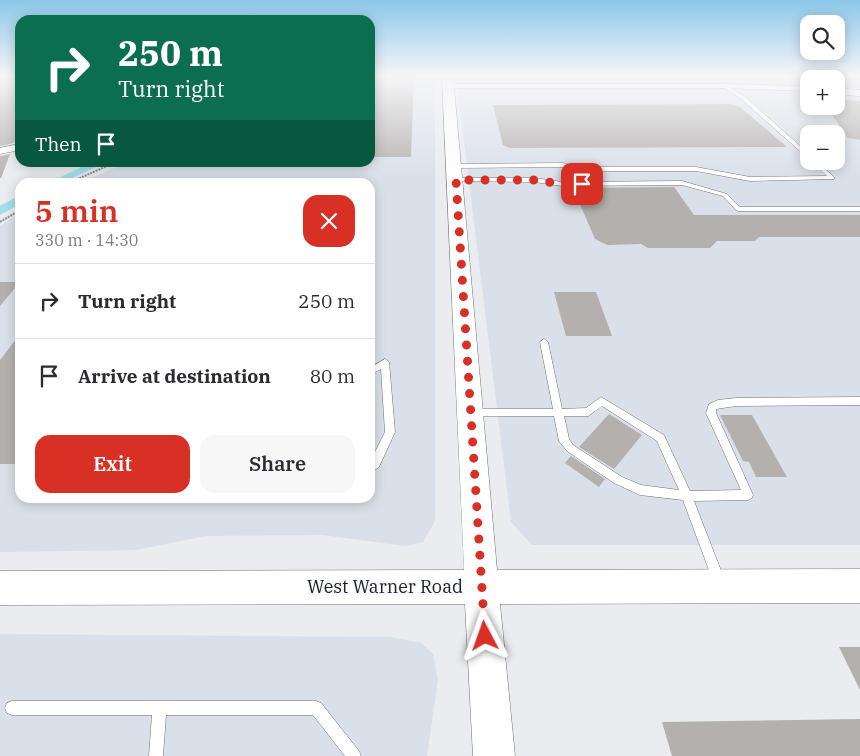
<!DOCTYPE html>
<meta charset="utf-8">
<style>
:root{--surface:#fff;--page:#f7f7f7;--text:#2b2b33;--muted:#7c7c81;--line:#e1e1e2;--accent:#d93025}
body{margin:0;font-family:"IBM Plex Serif",serif;background:var(--page);color:var(--text);height:100vh;display:flex;flex-direction:column;font-size:19px;white-space:nowrap}
*{box-sizing:border-box;margin:0}
p{font-size:16px;color:var(--muted)}
.icon{flex:none;width:28px;height:28px;fill:none;stroke:currentColor;stroke-width:2;stroke-linecap:round;stroke-linejoin:round}
.map{position:relative;flex:1;overflow:hidden}
.drawer{position:absolute;left:15px;top:178px;width:360px;height:325px;display:flex;flex-direction:column;background:var(--surface);border-radius:15px;box-shadow:0 2px 12px #0003}
.drawer>*{flex:none}
.hud{position:absolute;left:15px;top:15px;width:360px;height:152px;border-radius:15px;box-shadow:0 2px 12px #0003;background:#0b6e4f;color:#fff;overflow:hidden}
.fabs{position:absolute;left:800px;top:15px;display:grid;gap:10px}
.fabs a{display:grid;place-items:center;width:45px;height:45px;border-radius:10px;background:var(--surface);box-shadow:0 2px 12px #0003;font-size:25px}
.pin{position:absolute;display:grid;place-items:center;width:42px;height:42px;color:#fff;margin:-21px;border-radius:10px;box-shadow:0 2px 8px #0006}
.me{position:absolute;width:55px;margin:-28px;rotate:356deg;stroke-linejoin:round;filter:drop-shadow(0 0 4px #0008)}
.turn{display:flex;align-items:center;gap:18px;height:105px;padding:0 20px;font-size:22px}
.turn .icon{width:65px;height:65px;stroke-width:2.5}
.turn b{display:block;font-size:35px;line-height:42px}
.then{display:flex;align-items:center;height:48px;padding:0 20px;background:#0003;gap:10px;font-size:19px}
.round{display:grid;place-items:center;flex:none;width:52px;height:52px;border-radius:15px;background:var(--page)}
.head{display:flex;align-items:center;justify-content:space-between;height:85px;padding:0 20px}
h1{font-size:30px;font-weight:600;line-height:38px;color:var(--accent)}
.button{display:flex;gap:10px;margin-top:auto;padding:10px 20px}
.button a{flex:1;height:58px;border-radius:15px;background:var(--accent);color:#fff;font-size:20px;font-weight:600;line-height:58px;text-align:center}
.button a+a{background:var(--page);color:var(--text)}
ul{padding:0;list-style:none}
li{display:flex;align-items:center;gap:15px;height:75px;padding:0 20px;border-top:1px solid var(--line)}
li div{flex:1}
li b{display:block;font-size:19px}
li em{font-style:normal}
.map>svg:first-child{display:block}
</style>
<div class="map">
<svg width="860" height="756" viewBox="0 0 860 756">
<rect width="100%" height="100%" fill="#eaecef"/>
<!-- built -->
<g fill="#d9e0e9" fill-rule="evenodd">
<polygon points="370,76 435,76 435,521 423,542 405,546 323,535 206,536 136,550 0,552 0,226 20,213 20,498 370,498 370,182 82,182 126,163 370,162"/>
<path d="M456,76H860V545H532L511,522ZM809,79H836V106H809ZM809,134H836V161H809Z"/>
<polygon points="0,634 390,637 421,643 433,654 438,679 427,756 0,756"/>
</g>
<g fill="none" stroke-linecap="round" stroke-linejoin="round">
<!-- canal -->
<g fill="#9fe1eb" fill-rule="evenodd">
<polygon points="92,162 107,162 64,182 50,182"/>
<polygon points="20,195 20,204 0,215 0,206"/>
</g>
</g>
<!-- building -->
<g fill="#b3b0ae">
<polygon points="0,76 20,76 20,128 14,143 0,146"/>
<polygon points="370,76 414,76 411,157 370,157"/>
<polygon points="836,99 860,101 860,140 848,138 826,106 836,106"/>
<polygon points="731,104 740,107 787,147 510,148 503,145 493,105"/>
<polygon points="10,154 1,178 0,178 0,156"/>
<polygon points="674,187 694,215 860,215 860,237 759,237 755,241 717,241 710,248 648,248 641,244 607,245 595,239 573,188"/>
<polygon points="0,282 20,282 0,306"/>
<polygon points="554,292 596,292 612,336 566,336"/>
<polygon points="20,334 20,457 16,464 0,464 0,360"/>
<polygon points="609,414 642,435 614,469 579,447"/>
<polygon points="720,415 752,415 787,477 756,477 749,462 743,461"/>
<polygon points="571,456 605,479 599,487 565,463"/>
<polygon points="839,647 860,647 860,690"/>
<polygon points="860,719 860,756 672,756 662,722"/>
</g>
<g fill="none" stroke-linecap="round" stroke-linejoin="round">
<defs>
<g id="lane">
<polygon points="723,85 725,85 744,96 809,154 809,159 740,98 723,87"/>
<polygon points="811,161 816,161 834,177 834,179 750,181 696,171 575,171 563,167 455,168 452,166 455,164 563,163 575,167 696,167 750,177 827,176"/>
<polygon points="456,178 535,178 562,182 682,181 727,194 740,207 860,207 860,211 738,211 736,210 723,196 682,185 562,186 535,182 454,181 454,179"/>
<path d="M544,339L548,342L562,409L586,408L601,397L664,435L690,491L741,490L706,413L709,404L718,400L736,398L860,397V405L736,406L716,409V413L753,495L752,498L748,500L694,501L725,581L723,585L719,587L715,585L713,581L683,500L640,495L614,483L567,451L559,441L554,416H469L467,413L469,410L472,409H553L540,342ZM602,406L657,441L679,490L641,485L622,477L573,445L569,439L564,416H588Z"/>
<polygon points="385,359 389,362 395,432 379,467 370,473 370,462 385,432 381,369 370,375 370,368"/>
<polygon points="12,701 316,701 321,703 359,751 361,756 345,756 313,715 166,715 163,756 149,756 152,715 12,715 7,713 5,708 7,703"/>
</g>
<g id="street">
<polygon points="445,84 724,84 809,86 809,91 724,88 445,88"/>
<polygon points="836,88 860,90 860,96 836,94"/>
<polygon points="20,144 20,150 0,154 0,148"/>
</g>
<polygon id="secondary" points="442,76 453,76 497,570 860,569 860,603 500,604 515,756 473,756 465,604 0,605 0,571 464,570"/>
</defs>
<!-- lane casing -->
<use href="#lane" stroke="#707274" stroke-width="1"/>
<!-- street casing -->
<use href="#street" stroke="#707274" stroke-width="1"/>
<!-- secondary casing -->
<use href="#secondary" stroke="#707274" stroke-width="1"/>
<!-- path -->
<g stroke="#888a8c" stroke-width="2" stroke-dasharray="2 1" stroke-linecap="butt">
<polyline points="71,182 116,162"/>
<polyline points="0,222 20,210"/>
</g>
<!-- lane -->
<use href="#lane" fill="#fff" fill-rule="evenodd"/>
<!-- street -->
<use href="#street" fill="#fff" fill-rule="evenodd"/>
<!-- secondary -->
<use href="#secondary" fill="#fff" fill-rule="evenodd"/>
</g>
<!-- sky -->
<linearGradient id="sky" x2="0" y2="1"><stop stop-color="#8bc6e9"/><stop offset="0.42" stop-color="#f6f6f8"/><stop offset="1" stop-color="#f6f6f8" stop-opacity="0"/></linearGradient>
<rect width="860" height="181" fill="url(#sky)"/>
<g fill="none" stroke-linecap="round" stroke-linejoin="round">
<!-- route -->
<polyline stroke="#d93025" stroke-width="9" stroke-dasharray="0 16.2" points="485,636 456,180 534,180 562,184 582,184"/>
</g>
<g text-anchor="middle" dominant-baseline="central" stroke-width="4.5" stroke-linejoin="round" paint-order="stroke">
<!-- near-street labels -->
<g font-size="18" fill="#1f2020" stroke="#f7f9fc">
<text x="385" y="586">West Warner Road</text>
</g>
</g>
</svg>
<div class="fabs">
<a><svg class="icon" aria-label="search" viewBox="0 0 24 24"><circle cx="10" cy="10" r="6"/><path d="M15 15l6 6"/></svg></a>
<a>+</a>
<a>−</a>
</div>
<div class="pin" style="left:582px;top:184px;background:#d93025"><svg class="icon" aria-label="arrive" viewBox="0 0 24 24"><path d="M6 21V4h12l-3 4 3 4H6"/></svg></div>
<svg class="me" style="left:485px;top:636px" viewBox="-20 -20 40 40"><path d="M0-17L14 15 0 8-14 15z" fill="#d93025" stroke="#fff" stroke-width="4"/></svg>
<div class="hud">
<div class="turn"><svg class="icon" aria-label="right" viewBox="0 0 24 24"><path d="M7 20v-9h11M14 6l5 5-5 5"/></svg><div><b>250 m</b>Turn right</div></div>
<div class="then">Then<svg class="icon" aria-label="arrive" viewBox="0 0 24 24"><path d="M6 21V4h12l-3 4 3 4H6"/></svg></div>
</div>
<section class="drawer">
<div class="head"><div><h1>5 min</h1><p>330 m · 14:30</p></div><a class="round" style="background:#d93025;color:#fff"><svg class="icon" aria-label="close" viewBox="0 0 24 24"><path d="M6 6l12 12M18 6L6 18"/></svg></a></div>
<ul>
<li><svg class="icon" aria-label="right" viewBox="0 0 24 24"><path d="M7 20v-9h11M14 6l5 5-5 5"/></svg><div><b>Turn right</b></div><em>250 m</em></li>
<li><svg class="icon" aria-label="arrive" viewBox="0 0 24 24"><path d="M6 21V4h12l-3 4 3 4H6"/></svg><div><b>Arrive at destination</b></div><em>80 m</em></li>
</ul>
<div class="button"><a>Exit</a><a>Share</a></div>
</section>
</div>
